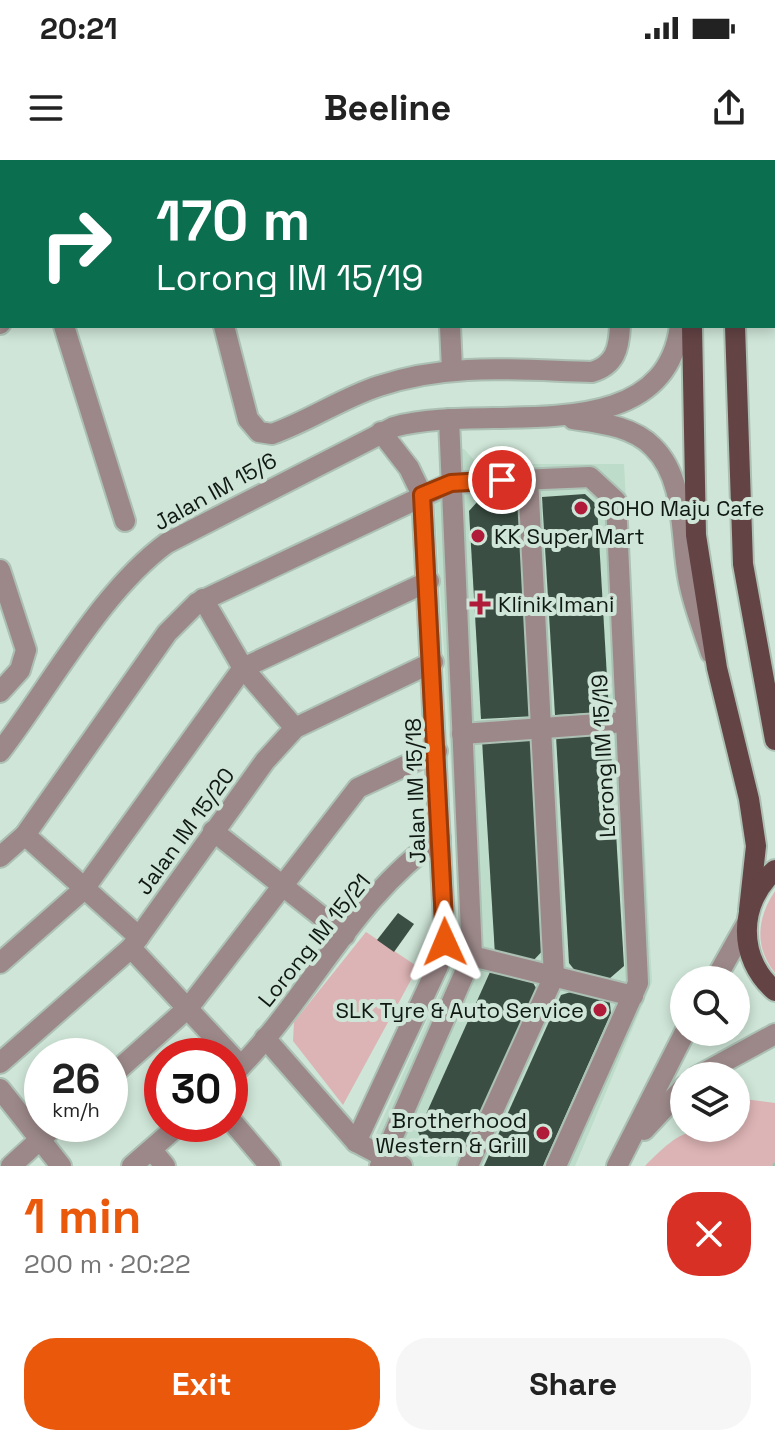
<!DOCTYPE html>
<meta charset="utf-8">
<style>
:root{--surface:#fff;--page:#f6f6f6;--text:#222;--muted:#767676;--accent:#ea580c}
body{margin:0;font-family:"Space Grotesk",sans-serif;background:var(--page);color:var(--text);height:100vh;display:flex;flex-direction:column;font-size:30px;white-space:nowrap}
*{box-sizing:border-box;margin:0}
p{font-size:26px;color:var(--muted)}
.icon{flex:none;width:44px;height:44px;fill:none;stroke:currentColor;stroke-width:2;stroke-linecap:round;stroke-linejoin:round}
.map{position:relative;height:1006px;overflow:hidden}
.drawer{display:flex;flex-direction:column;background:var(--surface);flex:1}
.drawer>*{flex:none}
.top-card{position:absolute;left:0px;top:0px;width:776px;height:168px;box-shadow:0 4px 12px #0003;background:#0b6e4f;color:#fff;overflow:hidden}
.buttons{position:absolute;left:670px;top:806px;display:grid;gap:16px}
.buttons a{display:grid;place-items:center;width:80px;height:80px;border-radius:50%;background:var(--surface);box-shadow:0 4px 12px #0003;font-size:40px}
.speed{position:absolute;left:24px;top:878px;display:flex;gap:16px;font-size:40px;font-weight:700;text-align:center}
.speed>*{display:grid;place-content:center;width:104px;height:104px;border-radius:50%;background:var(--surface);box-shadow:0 4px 12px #0003;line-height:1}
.speed small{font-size:20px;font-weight:400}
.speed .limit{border:12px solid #d22;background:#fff;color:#111}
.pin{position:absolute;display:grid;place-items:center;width:68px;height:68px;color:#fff;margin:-34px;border:4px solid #fff;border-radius:50%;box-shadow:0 2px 8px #0007}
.me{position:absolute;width:88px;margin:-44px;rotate:359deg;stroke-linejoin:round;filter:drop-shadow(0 0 6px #0008)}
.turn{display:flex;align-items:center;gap:28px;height:168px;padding:0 24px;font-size:36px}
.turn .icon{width:104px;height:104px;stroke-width:2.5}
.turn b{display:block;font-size:56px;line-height:68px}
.round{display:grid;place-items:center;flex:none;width:84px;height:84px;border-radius:32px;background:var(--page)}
.headline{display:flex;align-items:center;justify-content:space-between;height:136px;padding:0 24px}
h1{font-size:48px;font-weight:700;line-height:60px;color:var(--accent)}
.button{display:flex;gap:16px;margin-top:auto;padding:16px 24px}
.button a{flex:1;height:92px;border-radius:32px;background:var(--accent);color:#fff;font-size:32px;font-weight:700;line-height:92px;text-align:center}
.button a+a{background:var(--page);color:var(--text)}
.status{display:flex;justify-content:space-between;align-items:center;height:56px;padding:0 40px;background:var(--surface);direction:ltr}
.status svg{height:22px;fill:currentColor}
header{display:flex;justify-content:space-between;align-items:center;height:104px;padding:0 24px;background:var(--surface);font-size:36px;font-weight:700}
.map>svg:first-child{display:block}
</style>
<div class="status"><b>20:21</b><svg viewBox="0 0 49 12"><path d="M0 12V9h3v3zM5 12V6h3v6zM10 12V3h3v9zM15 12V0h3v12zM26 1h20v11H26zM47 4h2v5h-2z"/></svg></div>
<header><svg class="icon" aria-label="menu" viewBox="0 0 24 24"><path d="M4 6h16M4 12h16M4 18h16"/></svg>Beeline<svg class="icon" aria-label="share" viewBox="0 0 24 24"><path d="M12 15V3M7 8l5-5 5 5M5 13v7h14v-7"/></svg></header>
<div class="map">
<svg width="775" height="1006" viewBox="0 0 775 1006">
<rect width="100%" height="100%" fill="#cee5d7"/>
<!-- built -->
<polygon fill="#bddcc9" points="450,288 464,289 474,300 488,304 624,304 652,822 575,1006 402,1006 369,989 462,784 434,329 451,322"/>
<!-- green -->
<g fill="#ddb4b5">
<path d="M775,731V813C754,787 757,758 775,731Z"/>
<polygon points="366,772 418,807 343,945 293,881 294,862"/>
<path d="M744,939L775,943V1006H645C680,971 686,968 736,968V943Z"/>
</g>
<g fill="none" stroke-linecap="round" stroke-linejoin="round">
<!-- stream -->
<polyline stroke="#9dc3ac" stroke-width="5" points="775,1006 775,1005"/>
</g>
<!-- building -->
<g fill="#3b4e43">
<polygon points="585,334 597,345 609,552 555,555 542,337"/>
<polygon points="522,337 535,556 481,559 469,351 479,340"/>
<polygon points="610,573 624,806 609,819 576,812 569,803 556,576"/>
<polygon points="536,577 548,785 531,803 495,795 482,580"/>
<polygon points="398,753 414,764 394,792 377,780"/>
<polygon points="490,812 532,821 539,833 465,999 422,980 418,972"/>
<polygon points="574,831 609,836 611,853 543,1006 484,1006 561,835"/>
</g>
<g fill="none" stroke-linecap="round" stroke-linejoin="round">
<defs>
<g id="minor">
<polyline points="173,0 173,2"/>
<polyline points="624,0 624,2"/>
<polyline points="124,2 125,0"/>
<polyline points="444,2 444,0"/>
<polyline points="0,164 2,161"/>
<polyline points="64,166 125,361"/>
<path d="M224,166L248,259L259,272L272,274C309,261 342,238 379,226C450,202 518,210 592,212C615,205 619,189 620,166"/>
<polyline points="450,166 452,209"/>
<path d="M573,259C600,263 633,266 653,287C687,320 680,380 689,422C694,447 703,469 711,493"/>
<polyline points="0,410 26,490 20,510 0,532"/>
<polyline points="203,439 243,508 295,568"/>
<polyline points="462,574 626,562"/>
<path d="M0,592C50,527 101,431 167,383L394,267C482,241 663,295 680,166"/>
<polyline points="213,671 345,775"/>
<polyline points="25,675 139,777"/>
<polyline points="0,697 25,675 167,473 197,443 451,323 590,317 616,341 638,823 556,1006"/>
<polyline points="131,788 241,906"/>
<polyline points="472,796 633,836"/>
<polyline points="0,803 84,729 243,508 429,421"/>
<polyline points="715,820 746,765"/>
<polyline points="265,878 356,982 402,1006"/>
<polyline points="0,903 131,788 265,601 295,568 433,502"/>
<polyline points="698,916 775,874"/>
<polyline points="110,917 189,847 358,628 437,591"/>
<path d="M230,917C307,844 351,738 440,678"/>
<polyline points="0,929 61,1006"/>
<polyline points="230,959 270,1006"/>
<polyline points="644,970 684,927"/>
<polyline points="356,982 438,806 445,782 422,335 409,308 381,272"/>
<polyline points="152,990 165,1006"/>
<polyline points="11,1006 57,964"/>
<polyline points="132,1006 180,964"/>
<polyline points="380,1006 472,796 449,259"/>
<polyline points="468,1006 554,816 528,319"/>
<polyline points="617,1006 685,872"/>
</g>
<g id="major">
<polyline points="693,2 693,0"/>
<polyline points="736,2 736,0"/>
<polyline points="692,166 696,375 717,508 749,639 756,686 749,750"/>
<polyline points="735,166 743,404 775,580"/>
<path d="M775,710C738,743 737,798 775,831"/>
</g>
</defs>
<!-- minor casing -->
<use href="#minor" stroke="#acc0b4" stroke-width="24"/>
<!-- major casing -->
<use href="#major" stroke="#acc0b4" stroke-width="24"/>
<!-- minor -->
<use href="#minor" stroke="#9c8889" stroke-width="20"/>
<!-- major -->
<use href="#major" stroke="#634344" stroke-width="20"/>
</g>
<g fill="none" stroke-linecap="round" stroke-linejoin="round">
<defs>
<polyline id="route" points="445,782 422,335 451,323 502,320"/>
</defs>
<!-- route casing -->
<use href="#route" stroke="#983908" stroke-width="20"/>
<!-- route -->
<use href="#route" stroke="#ea580c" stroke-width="14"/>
</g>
<!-- markers -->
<g fill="#af1b39" stroke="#cee5d7" stroke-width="3">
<circle cx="581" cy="348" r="8"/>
<circle cx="478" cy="376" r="8"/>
<path d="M476 432h8v8h8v8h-8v8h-8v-8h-8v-8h8z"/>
<circle cx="600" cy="850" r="8"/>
<circle cx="543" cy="973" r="8"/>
</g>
<g text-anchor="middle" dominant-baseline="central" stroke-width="8" stroke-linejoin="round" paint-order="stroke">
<!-- street labels -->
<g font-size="22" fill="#0f1813" stroke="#cee5d7">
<text transform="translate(215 331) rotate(-29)">Jalan IM 15/6</text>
<text transform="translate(603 596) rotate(-93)">Lorong IM 15/19</text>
<text transform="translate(415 631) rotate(-92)">Jalan IM 15/18</text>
<text transform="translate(185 671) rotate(-54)">Jalan IM 15/20</text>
<text transform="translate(314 780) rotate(-51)">Lorong IM 15/21</text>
</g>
<!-- poi labels -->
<g font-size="22" fill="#0f1813" stroke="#cee5d7" text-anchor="start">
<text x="597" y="348">SOHO Maju Cafe</text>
<text x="494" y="376">KK Super Mart</text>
<text x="498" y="444">Klinik Imani</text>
<text x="584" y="850" text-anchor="end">SLK Tyre &amp; Auto Service</text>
<text x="527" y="960" text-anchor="end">Brotherhood<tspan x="527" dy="25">Western &amp; Grill</tspan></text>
</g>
</g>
</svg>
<div class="buttons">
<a><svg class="icon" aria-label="search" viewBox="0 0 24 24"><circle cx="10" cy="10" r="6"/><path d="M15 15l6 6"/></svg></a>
<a><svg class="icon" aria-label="layers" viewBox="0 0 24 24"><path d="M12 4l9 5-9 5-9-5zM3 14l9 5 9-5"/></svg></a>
</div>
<div class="speed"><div>26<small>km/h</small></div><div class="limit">30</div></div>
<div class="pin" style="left:502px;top:320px;background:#d93025"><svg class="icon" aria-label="arrive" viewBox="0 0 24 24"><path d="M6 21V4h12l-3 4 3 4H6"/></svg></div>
<svg class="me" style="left:445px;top:782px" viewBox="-20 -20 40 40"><path d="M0-17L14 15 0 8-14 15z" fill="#ea580c" stroke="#fff" stroke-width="4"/></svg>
<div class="top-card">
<div class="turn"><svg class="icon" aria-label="right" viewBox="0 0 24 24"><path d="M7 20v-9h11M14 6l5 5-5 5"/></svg><div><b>170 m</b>Lorong IM 15/19</div></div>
</div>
</div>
<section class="drawer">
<div class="headline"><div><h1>1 min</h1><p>200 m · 20:22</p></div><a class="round" style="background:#d93025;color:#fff"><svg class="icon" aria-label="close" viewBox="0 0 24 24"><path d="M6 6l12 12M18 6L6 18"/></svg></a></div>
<div class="button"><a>Exit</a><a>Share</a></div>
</section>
